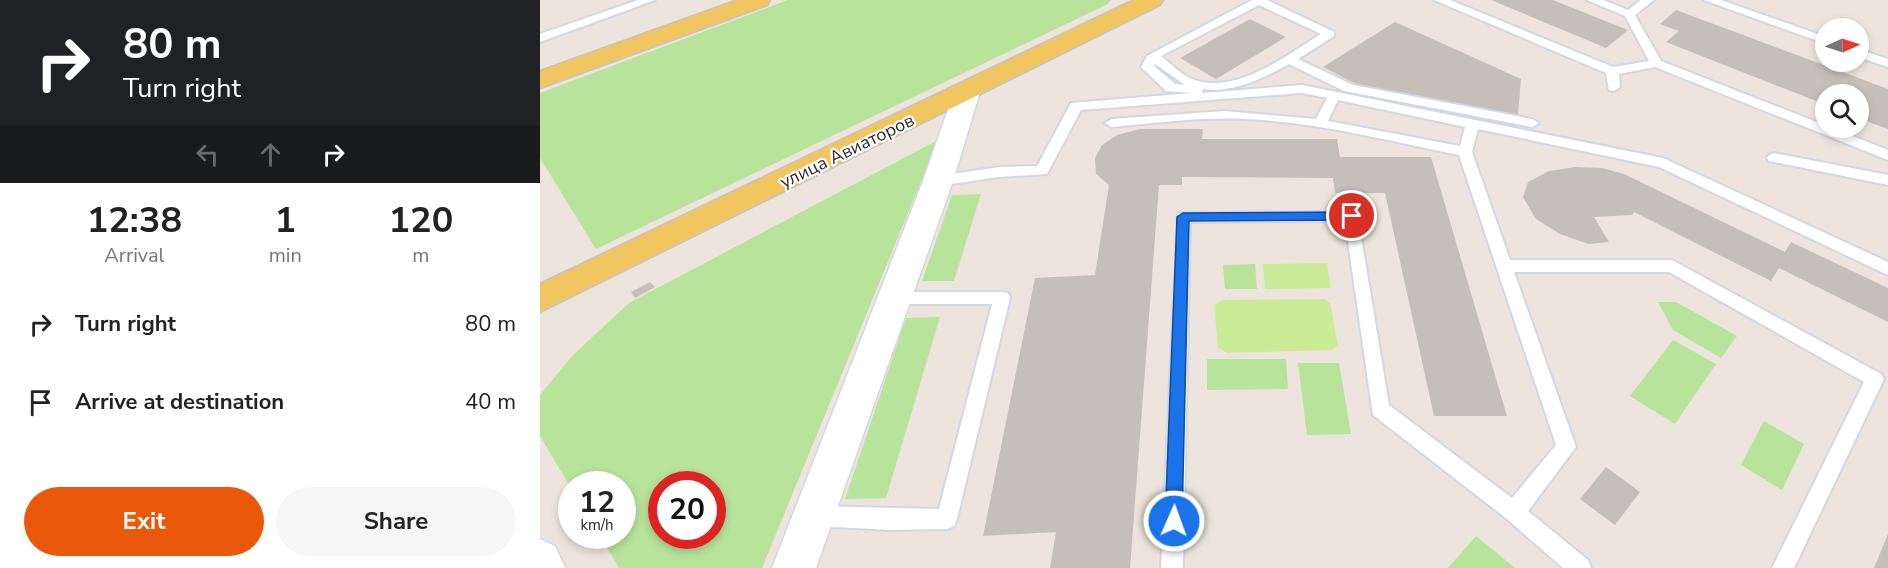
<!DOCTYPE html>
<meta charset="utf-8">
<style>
:root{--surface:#fff;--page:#f6f6f6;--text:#222;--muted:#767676;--accent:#ea580c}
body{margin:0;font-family:"Nunito Sans",sans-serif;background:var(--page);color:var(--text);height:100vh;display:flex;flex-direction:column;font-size:22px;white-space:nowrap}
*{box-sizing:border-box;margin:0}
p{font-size:20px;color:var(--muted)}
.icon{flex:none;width:33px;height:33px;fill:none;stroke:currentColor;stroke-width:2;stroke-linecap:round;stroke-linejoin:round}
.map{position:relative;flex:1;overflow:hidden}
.side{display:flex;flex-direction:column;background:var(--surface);width:540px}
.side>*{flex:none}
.top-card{background:#202124;color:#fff;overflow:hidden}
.needle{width:39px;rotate:87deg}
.tools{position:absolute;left:1275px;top:18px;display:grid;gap:12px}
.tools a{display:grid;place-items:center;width:54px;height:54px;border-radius:50%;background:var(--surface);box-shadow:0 3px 9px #0003;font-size:30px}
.speed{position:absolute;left:18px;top:471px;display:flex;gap:12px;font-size:30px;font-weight:700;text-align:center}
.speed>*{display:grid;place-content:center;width:78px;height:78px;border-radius:50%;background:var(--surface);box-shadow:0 3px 9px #0003;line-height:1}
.speed small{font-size:15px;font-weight:400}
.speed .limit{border:9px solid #d22;background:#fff;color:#111}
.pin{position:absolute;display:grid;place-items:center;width:51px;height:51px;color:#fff;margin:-26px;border:3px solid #fff;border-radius:50%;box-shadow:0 2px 6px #0007}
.me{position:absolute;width:66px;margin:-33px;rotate:2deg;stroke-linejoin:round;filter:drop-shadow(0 0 4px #0008)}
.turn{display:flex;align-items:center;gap:21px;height:126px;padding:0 24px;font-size:27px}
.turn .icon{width:78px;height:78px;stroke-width:2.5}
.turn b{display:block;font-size:42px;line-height:51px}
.lanes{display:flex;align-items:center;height:57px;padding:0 24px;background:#0003;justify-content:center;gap:30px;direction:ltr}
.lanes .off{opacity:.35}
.eta{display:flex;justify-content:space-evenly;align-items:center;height:102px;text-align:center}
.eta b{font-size:36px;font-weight:700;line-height:42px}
.button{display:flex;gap:12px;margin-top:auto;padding:12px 24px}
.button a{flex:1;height:69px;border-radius:36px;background:var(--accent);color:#fff;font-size:24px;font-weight:700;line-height:69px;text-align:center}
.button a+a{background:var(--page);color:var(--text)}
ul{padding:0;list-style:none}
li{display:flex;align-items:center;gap:18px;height:78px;padding:0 24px}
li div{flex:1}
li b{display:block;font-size:22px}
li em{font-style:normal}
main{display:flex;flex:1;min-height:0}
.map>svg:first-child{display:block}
</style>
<main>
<section class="side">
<div class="top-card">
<div class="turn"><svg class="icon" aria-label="right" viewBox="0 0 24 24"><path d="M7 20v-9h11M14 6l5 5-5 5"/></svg><div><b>80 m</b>Turn right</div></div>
<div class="lanes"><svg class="icon off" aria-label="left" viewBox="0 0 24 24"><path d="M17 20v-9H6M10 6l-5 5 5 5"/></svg><svg class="icon off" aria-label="ahead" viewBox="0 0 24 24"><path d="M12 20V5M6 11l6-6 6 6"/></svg><svg class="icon" aria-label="right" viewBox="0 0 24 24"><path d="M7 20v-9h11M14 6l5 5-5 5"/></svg></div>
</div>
<div class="eta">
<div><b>12:38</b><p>Arrival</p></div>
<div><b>1</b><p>min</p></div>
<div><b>120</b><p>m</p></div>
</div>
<ul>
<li><svg class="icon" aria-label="right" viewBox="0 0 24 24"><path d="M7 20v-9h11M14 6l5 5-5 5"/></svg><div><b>Turn right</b></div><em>80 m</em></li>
<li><svg class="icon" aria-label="arrive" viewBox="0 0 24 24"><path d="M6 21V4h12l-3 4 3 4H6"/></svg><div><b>Arrive at destination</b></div><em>40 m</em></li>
</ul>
<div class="button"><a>Exit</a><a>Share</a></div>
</section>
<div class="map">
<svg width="1348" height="568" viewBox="0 0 1348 568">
<rect width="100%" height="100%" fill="#ede5dd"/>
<!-- green -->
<g fill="#b8e39a" fill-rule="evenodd">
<polygon points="248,0 571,0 568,4 56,249 0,158 0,93"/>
<path d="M398,140L222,568H79L60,536H82V484H32L31,488L0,436V395L33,355L89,303ZM122,484H172V536H122Z"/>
<polygon points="441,194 414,281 382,281 412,195"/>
<polygon points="715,264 717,289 685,289 683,265"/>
<polygon points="1118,302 1136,302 1197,336 1181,358 1133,330"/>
<polygon points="400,317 346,498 305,499 366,318"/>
<polygon points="1133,340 1176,364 1135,424 1090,396"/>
<polygon points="667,359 746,359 748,389 667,390"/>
<polygon points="758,363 799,363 811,434 767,435"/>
<polygon points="1224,421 1264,444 1242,490 1201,465"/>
<polygon points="936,536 975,568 908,568"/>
</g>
<!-- pitch -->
<g fill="#cceb96">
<polygon points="787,263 791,288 725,289 723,264"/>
<polygon points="784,299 790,303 798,345 792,350 687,353 678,347 674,305 683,300"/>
</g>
<!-- building -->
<g fill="#c5bfba">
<polygon points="951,0 1013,0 1088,30 1066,48"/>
<polygon points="1136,10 1348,89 1348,129 1318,118 1318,94 1286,94 1286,105 1126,42 1139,31 1120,24"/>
<polygon points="1301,17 1313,21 1307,28 1295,24"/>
<polygon points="710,19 746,37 676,79 640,58"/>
<polygon points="855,22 981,79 978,115 820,86 783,67"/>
<polygon points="600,129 663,129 662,139 797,139 800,157 891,157 967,416 894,416 845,193 795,193 793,178 642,177 642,185 619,185 590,568 510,568 516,532 443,536 495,278 555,275 569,185 556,174 555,158 562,145 577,135"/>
<polygon points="1036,167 1062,168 1084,174 1245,252 1251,242 1348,288 1348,322 1239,268 1231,281 1094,212 1092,215 1054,217 1069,242 1048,244 1020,234 996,219 983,197 988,182 1009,171"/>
<polygon points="110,282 115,287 95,298 91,292"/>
<polygon points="1066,467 1100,492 1075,525 1040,499"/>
<polygon points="1348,534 1348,568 1334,568"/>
</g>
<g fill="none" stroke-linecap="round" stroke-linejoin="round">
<defs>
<g id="service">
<polygon points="98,0 115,0 0,42 0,34"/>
<path d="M712,0H727L794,32V36L758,59L813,85L992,119L999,123L992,127L804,91L749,64C724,78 692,94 663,89L662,93L762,85L1123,158L1348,262V275L1119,167L938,129L932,152L970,260H1132L1341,374L1344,379L1254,568H1232L1324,382L1129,272H974L1036,447L988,511L1048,560L1051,568H1023L967,519L833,415L805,221L650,222L643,568H621L638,213L817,212L849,405L972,498L1016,445L919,155C849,141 778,122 705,119C661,117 616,123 572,127L565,123L572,119L685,111L776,119L787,98L762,93L541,110L507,174L459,177L398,186L391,181L398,176L459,167L497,166L531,103L652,93L626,91L601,67L607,56ZM719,5L781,34C747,55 695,96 652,79C640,74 631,64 621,56ZM615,64L645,85L635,84L614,66ZM798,100L925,127L920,146L788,121Z"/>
<polygon points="894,0 910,0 1073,67 1109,61 1085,16 1047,0 1063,0 1088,10 1101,0 1114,0 1095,15 1121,61 1348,150 1348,160 1115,67 1079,74 1080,87 1074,91 1069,90 1066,73"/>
<polygon points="1164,0 1181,0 1286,37 1286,44"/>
<polygon points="1318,49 1348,59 1348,67 1318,57"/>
<polygon points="1234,153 1348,175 1348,185 1229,161 1227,158 1229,155"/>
<polygon points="355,292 462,292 468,293 470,298 417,519 414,526 407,529 351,530 274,526 267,523 264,516 267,509 274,506 399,509 452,304 355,304 349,303 347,298 349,293"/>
</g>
<g id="tertiary">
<polygon points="427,84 436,87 440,92 413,181 276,568 232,568 383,181 414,92 418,87"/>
<polygon points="0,539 15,546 25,568 0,568"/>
</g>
<g id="primary">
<polygon points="198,0 230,0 227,5 0,88 0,71"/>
<polygon points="594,0 623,0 620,5 0,312 0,284"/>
</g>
</defs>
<!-- service casing -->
<use href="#service" stroke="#d3d7e4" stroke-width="4"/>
<!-- tertiary casing -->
<use href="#tertiary" stroke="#d3d7e4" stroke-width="3"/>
<!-- primary casing -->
<use href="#primary" stroke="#c4c4c4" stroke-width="3"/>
<!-- service -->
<use href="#service" fill="#fff" fill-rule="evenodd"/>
<!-- tertiary -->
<use href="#tertiary" fill="#fff" fill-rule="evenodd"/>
<!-- primary -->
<use href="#primary" fill="#f1c55f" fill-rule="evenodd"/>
</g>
<!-- route -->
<polygon fill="#1a73e8" stroke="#114b97" stroke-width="1.5" points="812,212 818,216 812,220 649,221 642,521 640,527 634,530 627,527 625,521 637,217 643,213"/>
<g text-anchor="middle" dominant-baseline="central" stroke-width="4.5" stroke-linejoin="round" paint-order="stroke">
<!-- street labels -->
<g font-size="18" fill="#2b2b2b" stroke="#fff">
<text transform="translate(307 151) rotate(-26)">улица Авиаторов</text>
</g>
</g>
</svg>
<div class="tools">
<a><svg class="needle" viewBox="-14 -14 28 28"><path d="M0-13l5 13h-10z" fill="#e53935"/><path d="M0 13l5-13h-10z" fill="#767676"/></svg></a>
<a><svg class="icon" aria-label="search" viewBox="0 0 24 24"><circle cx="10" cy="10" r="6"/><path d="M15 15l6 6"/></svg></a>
</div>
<div class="speed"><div>12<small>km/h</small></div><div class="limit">20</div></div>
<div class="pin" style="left:812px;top:216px;background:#d93025"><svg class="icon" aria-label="arrive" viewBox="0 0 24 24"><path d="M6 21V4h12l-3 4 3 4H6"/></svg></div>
<svg class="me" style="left:634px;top:521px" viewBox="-20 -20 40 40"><circle r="17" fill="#1a73e8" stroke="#fff" stroke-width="3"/><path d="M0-11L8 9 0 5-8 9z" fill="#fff"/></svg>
</div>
</main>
